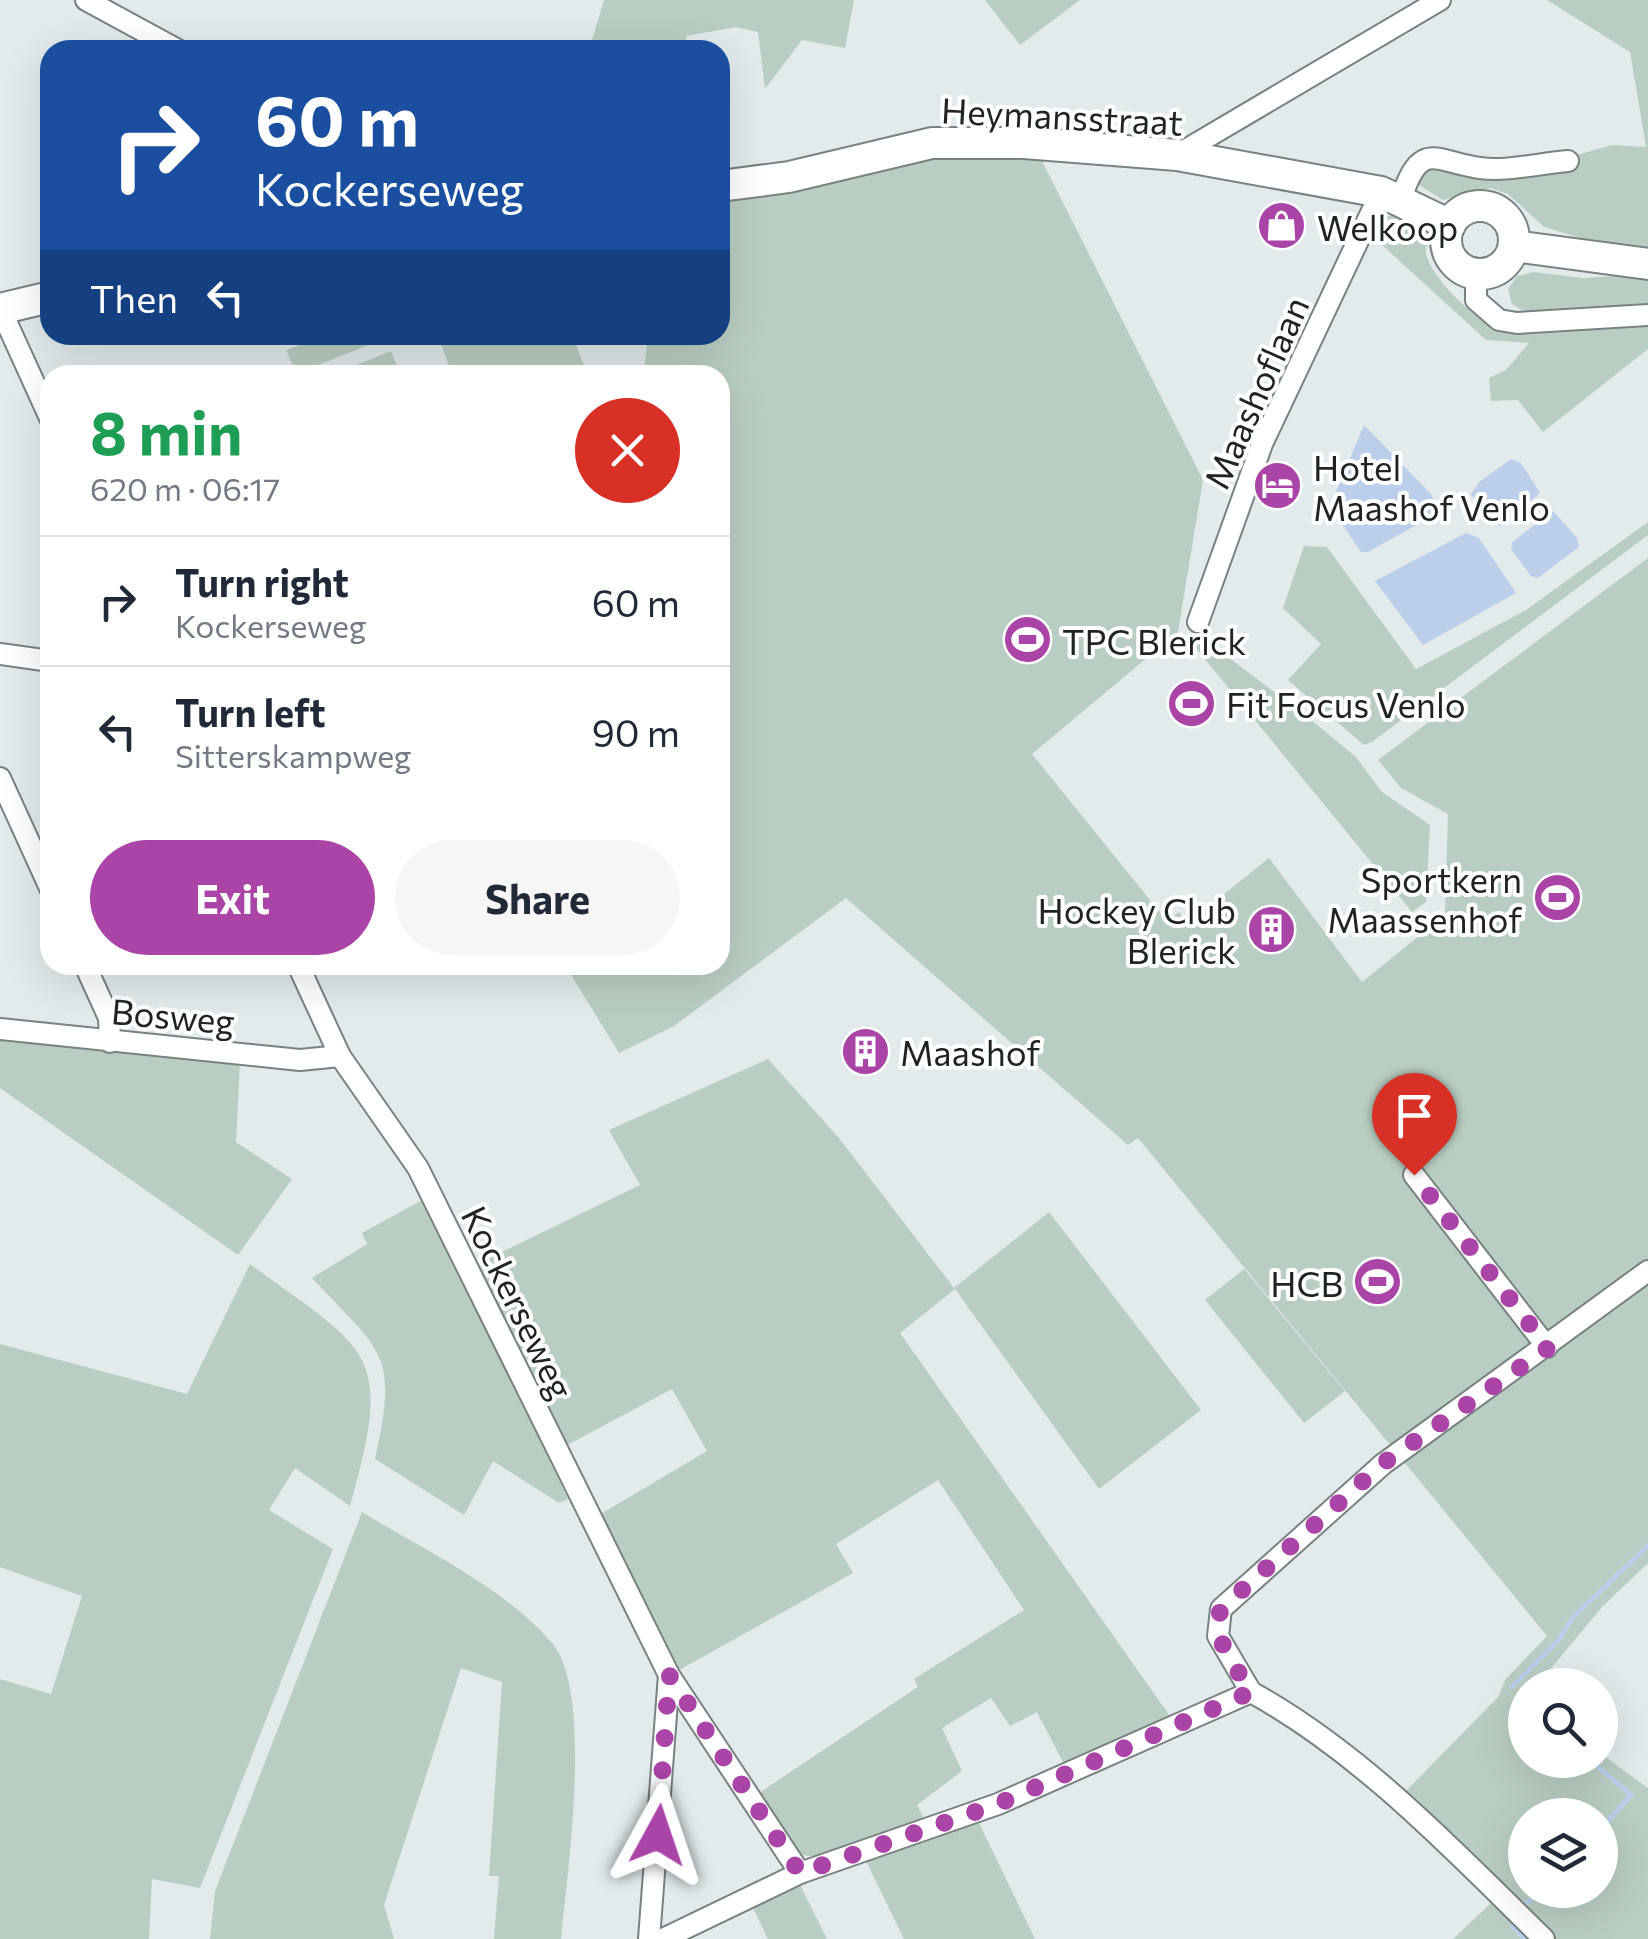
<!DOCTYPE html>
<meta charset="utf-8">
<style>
:root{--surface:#fff;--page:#f6f6f7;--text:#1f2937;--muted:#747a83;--line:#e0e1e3;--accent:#ab44a7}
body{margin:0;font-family:Commissioner,sans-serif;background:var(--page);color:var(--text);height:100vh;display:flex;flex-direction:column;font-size:38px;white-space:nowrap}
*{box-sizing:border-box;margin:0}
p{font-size:32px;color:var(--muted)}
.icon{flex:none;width:55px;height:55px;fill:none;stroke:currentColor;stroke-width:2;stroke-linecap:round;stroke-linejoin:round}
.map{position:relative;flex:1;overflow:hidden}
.panel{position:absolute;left:40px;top:365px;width:690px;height:610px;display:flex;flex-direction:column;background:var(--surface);border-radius:30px;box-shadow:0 10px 40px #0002}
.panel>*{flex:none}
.guide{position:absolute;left:40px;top:40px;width:690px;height:305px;border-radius:30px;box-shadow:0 10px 40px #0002;background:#1a4fa0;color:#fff;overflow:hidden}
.buttons{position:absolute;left:1508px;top:1668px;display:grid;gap:20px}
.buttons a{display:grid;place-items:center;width:110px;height:110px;border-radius:50%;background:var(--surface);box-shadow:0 10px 40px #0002;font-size:50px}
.pin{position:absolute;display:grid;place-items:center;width:85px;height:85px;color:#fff;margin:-102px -42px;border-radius:50% 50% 50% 0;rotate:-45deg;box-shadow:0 0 10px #0007}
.pin .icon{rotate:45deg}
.me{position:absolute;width:110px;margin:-55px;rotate:5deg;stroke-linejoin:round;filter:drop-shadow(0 0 8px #0008)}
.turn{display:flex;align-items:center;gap:35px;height:210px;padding:0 50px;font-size:45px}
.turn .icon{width:130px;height:130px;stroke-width:2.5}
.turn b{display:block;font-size:70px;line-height:85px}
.then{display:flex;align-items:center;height:95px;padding:0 50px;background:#0003;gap:20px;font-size:38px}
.round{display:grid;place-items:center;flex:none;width:105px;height:105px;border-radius:52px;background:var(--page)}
.summary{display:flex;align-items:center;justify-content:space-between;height:170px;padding:0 50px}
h1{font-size:60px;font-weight:700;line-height:75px;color:#1e9e55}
.cta{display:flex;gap:20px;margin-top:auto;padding:20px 50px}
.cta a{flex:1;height:115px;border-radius:60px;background:var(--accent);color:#fff;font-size:40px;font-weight:700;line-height:115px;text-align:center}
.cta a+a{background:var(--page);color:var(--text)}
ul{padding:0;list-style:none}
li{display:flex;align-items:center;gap:30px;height:130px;padding:0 50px;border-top:2px solid var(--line)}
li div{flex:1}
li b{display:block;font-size:38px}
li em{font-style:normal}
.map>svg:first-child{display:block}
</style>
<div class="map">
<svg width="1648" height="1939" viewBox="0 0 1648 1939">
<rect width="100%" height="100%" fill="#e2eaec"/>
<!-- green -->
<g fill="#b9cec2" fill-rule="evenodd">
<polygon points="604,0 854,0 845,48 802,40 765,89 758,32 736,27 686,36 686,50 589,50"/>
<polygon points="985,0 1080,0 1020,45"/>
<polygon points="1547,0 1648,0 1648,253 1628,252 1544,227 1508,194 1491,188 1443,200 1419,185 1426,167 1570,157 1612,145 1646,147 1630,52"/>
<path d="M953,155L1043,158L1036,161H1042L1203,480L1178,632L1032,754L1167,921L1179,912L1188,923L1269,858L1362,982L1445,915L1448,814L1401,788L1378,760L1648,558V1563L1603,1606L1537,1685H1525V1760H1600V1753L1648,1788V1939H1553L1404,1793L1499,1696L1505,1680L1547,1636L1138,1138L1128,1145L846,898L674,1026L619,1053L565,965H720V375H636L644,369L648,335H720V202L792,193L790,187ZM1525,1815H1600V1890H1525Z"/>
<path d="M1402,211L1429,228C1428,236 1425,246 1426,253C1430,278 1481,326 1504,332L1648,323V349L1543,432L1518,400L1491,401L1489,378L1506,370L1529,343L1486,340L1371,235L1378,220Z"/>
<polygon points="1534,272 1583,278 1648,274 1648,305 1525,312 1512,304 1508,289 1517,276"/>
<polygon points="328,335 393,335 316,366 319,375 297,375 286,350"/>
<polygon points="438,335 572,335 588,375 452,375"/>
<polygon points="391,351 401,375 331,375"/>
<polygon points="1648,522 1648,535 1372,742 1364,745 1288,680 1321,644 1283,608 1304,546 1327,547 1416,669 1526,610"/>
<polygon points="1204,639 1305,715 1356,757 1382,792 1430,825 1426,902 1412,912 1195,647"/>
<polygon points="0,1038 240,1064 236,1142 292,1179 238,1255 0,1088"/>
<path d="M768,1059L839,1138L954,1288L1049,1212L1201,1410L1099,1489L955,1289L900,1333L1172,1719L1065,1766L1037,1712L1010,1726L991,1698L942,1728L962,1771L917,1805L926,1822C900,1831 820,1870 798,1852C782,1839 770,1810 759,1793L918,1687L914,1679L1024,1610L938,1480L836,1544L853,1573L674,1673L594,1518L707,1451L672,1389L560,1449L473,1266L640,1185L609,1130Z"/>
<path d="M424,1199L568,1499L559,1503L493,1461L464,1515L375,1459C399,1352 382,1353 312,1278L367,1244L362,1233Z"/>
<path d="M250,1264C371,1353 394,1350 350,1506L295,1468L269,1510L333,1549L200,1888L152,1879L149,1939H0V1679L51,1694L82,1596L0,1567V1344L187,1394Z"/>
<polygon points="1244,1269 1345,1391 1304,1423 1205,1300"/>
<path d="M362,1512C424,1550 504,1587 552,1643C594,1693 567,1874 561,1939H494L499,1876H489L502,1682L461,1668L384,1905L394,1939H210L215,1891Z"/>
<polygon points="977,1819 1035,1939 904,1939 865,1859"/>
<polygon points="800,1885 827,1939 768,1939 752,1906"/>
<polygon points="1491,1903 1529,1939 1453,1939"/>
</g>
<!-- water -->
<g fill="#bbcfea">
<polygon points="1364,425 1431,494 1438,513 1368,552 1361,552 1330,506"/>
<polygon points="1511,459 1521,463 1540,493 1501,526 1488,520 1471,494 1479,482"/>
<polygon points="1553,511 1577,538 1579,547 1538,578 1531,576 1511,549 1512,542"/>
<polygon points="1466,533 1479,538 1516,593 1423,645 1375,581"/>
</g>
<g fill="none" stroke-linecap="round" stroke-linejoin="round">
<!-- stream -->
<g stroke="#bbcfea" stroke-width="5">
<polyline points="1512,1687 1557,1642 1574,1616 1648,1546"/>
<polyline points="1514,1704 1525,1712"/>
<polyline points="1590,1760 1631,1795 1600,1830"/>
<polyline points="1525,1905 1540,1890"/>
<polyline points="1513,1927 1525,1939"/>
</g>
<defs>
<g id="street">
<polyline points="86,0 178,50"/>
<polyline points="1177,155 1440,0"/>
<path d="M1401,199C1421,138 1435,162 1480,168C1507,172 1541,163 1568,161"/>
<polyline points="1476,275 1476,300 1499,320 1517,323 1648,315"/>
<polyline points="0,308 50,418"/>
<polyline points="1198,622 1262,444 1381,192"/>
<polyline points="0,654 50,661"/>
<polyline points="0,778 50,888"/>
<polyline points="85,965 109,1018 110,1042"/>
<polyline points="298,965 340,1056 418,1168 669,1675 800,1873"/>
<polyline points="0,1029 300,1060 340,1056"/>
<polyline points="1414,1175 1547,1347"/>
<polyline points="1251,1692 1218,1636 1221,1609 1383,1464 1648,1271"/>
<path d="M1251,1692C1362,1753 1454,1851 1544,1939"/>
<polyline points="649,1939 669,1675"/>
<polyline points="663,1939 800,1873 998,1804 1251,1692"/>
</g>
<g id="secondary">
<polyline points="720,186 789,177 932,143 1024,143 1177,155 1381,192 1450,225"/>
<circle cx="1480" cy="240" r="34"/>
<polyline points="1514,246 1648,264"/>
<polyline points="0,309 50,297"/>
</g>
</defs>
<!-- street casing -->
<use href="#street" stroke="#798182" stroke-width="24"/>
<!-- secondary casing -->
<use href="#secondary" stroke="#798182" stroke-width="34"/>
<!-- street -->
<use href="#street" stroke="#fff" stroke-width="20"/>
<!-- secondary -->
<use href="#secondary" stroke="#fff" stroke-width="30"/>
</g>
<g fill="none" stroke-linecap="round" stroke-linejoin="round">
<!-- route -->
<path stroke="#ab44a7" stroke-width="18" stroke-dasharray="0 32.4" d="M658,1835L669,1675L800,1873L998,1804L1251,1692C1236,1666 1210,1639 1221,1609L1382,1464L1548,1348L1414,1175"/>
</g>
<!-- icons -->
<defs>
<symbol id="shop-disc" viewBox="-11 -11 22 22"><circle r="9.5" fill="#ab44a7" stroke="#fff"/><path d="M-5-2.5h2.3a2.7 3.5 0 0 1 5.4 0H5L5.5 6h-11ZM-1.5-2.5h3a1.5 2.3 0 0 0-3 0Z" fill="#fff"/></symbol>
<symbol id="hotel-disc" viewBox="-11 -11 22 22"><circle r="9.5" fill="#ab44a7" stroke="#fff"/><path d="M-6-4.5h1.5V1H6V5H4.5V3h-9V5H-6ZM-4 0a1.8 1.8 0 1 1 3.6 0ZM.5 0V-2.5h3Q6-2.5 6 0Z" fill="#fff"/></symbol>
<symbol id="stadium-disc" viewBox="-11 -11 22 22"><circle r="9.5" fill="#ab44a7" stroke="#fff"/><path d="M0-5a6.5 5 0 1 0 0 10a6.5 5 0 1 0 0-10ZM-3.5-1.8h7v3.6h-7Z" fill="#fff"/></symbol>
<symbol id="building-disc" viewBox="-11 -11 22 22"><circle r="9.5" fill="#ab44a7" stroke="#fff"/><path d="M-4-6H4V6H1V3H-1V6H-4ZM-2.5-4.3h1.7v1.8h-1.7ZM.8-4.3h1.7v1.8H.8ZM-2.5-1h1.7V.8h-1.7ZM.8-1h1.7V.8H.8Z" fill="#fff"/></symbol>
</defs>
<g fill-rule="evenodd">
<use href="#shop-disc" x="1254" y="198" width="55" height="55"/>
<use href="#hotel-disc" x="1250" y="458" width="55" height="55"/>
<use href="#stadium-disc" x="1000" y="612" width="55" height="55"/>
<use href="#stadium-disc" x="1164" y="676" width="55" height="55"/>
<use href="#stadium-disc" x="1530" y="870" width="55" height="55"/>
<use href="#building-disc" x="1244" y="902" width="55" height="55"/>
<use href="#building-disc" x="838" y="1024" width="55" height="55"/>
<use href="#stadium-disc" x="1350" y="1254" width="55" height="55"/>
</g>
<g text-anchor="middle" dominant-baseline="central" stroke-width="8" stroke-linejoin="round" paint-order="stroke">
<!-- street labels -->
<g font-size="35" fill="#1f2323" stroke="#fff">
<text transform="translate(1062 115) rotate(3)">Heymansstraat</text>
<text transform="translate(1255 392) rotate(-66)">Maashoflaan</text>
<text transform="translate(173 1015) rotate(5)">Bosweg</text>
<text transform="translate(519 1302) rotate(64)">Kockerseweg</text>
</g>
<!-- poi labels -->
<g font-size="35" fill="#1f2323" stroke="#fff" text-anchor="start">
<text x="1317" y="226">Welkoop</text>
<text x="1313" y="466">Hotel<tspan x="1313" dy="40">Maashof Venlo</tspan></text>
<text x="1062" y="640">TPC Blerick</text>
<text x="1226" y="703">Fit Focus Venlo</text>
<text x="1522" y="878" text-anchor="end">Sportkern<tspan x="1522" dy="40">Maassenhof</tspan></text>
<text x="1236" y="909" text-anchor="end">Hockey Club<tspan x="1236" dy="40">Blerick</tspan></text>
<text x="900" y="1051">Maashof</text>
<text x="1343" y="1282" text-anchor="end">HCB</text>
</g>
</g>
</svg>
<div class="buttons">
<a><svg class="icon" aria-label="search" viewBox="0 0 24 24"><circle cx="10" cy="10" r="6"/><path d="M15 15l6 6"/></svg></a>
<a><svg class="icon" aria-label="layers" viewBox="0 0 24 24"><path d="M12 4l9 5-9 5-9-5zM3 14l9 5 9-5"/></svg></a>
</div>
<div class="pin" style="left:1414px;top:1175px;background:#d93025"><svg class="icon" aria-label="arrive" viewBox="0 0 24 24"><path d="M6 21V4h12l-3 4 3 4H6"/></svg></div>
<svg class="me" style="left:658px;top:1835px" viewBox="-20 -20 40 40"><path d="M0-17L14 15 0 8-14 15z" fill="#ab44a7" stroke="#fff" stroke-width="4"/></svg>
<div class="guide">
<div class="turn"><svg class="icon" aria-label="right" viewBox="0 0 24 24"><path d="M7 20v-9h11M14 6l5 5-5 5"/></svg><div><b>60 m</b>Kockerseweg</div></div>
<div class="then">Then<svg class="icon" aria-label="left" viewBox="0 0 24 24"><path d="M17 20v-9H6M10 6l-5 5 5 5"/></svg></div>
</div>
<section class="panel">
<div class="summary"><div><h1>8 min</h1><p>620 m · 06:17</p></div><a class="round" style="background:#d93025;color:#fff"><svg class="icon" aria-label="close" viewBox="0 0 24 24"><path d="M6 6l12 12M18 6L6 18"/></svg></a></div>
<ul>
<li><svg class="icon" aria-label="right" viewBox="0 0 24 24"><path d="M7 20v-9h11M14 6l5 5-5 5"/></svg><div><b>Turn right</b><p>Kockerseweg</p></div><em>60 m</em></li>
<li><svg class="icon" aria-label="left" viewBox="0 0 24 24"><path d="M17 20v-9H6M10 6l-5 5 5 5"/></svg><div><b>Turn left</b><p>Sitterskampweg</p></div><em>90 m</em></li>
</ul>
<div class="cta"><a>Exit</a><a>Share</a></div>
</section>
</div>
